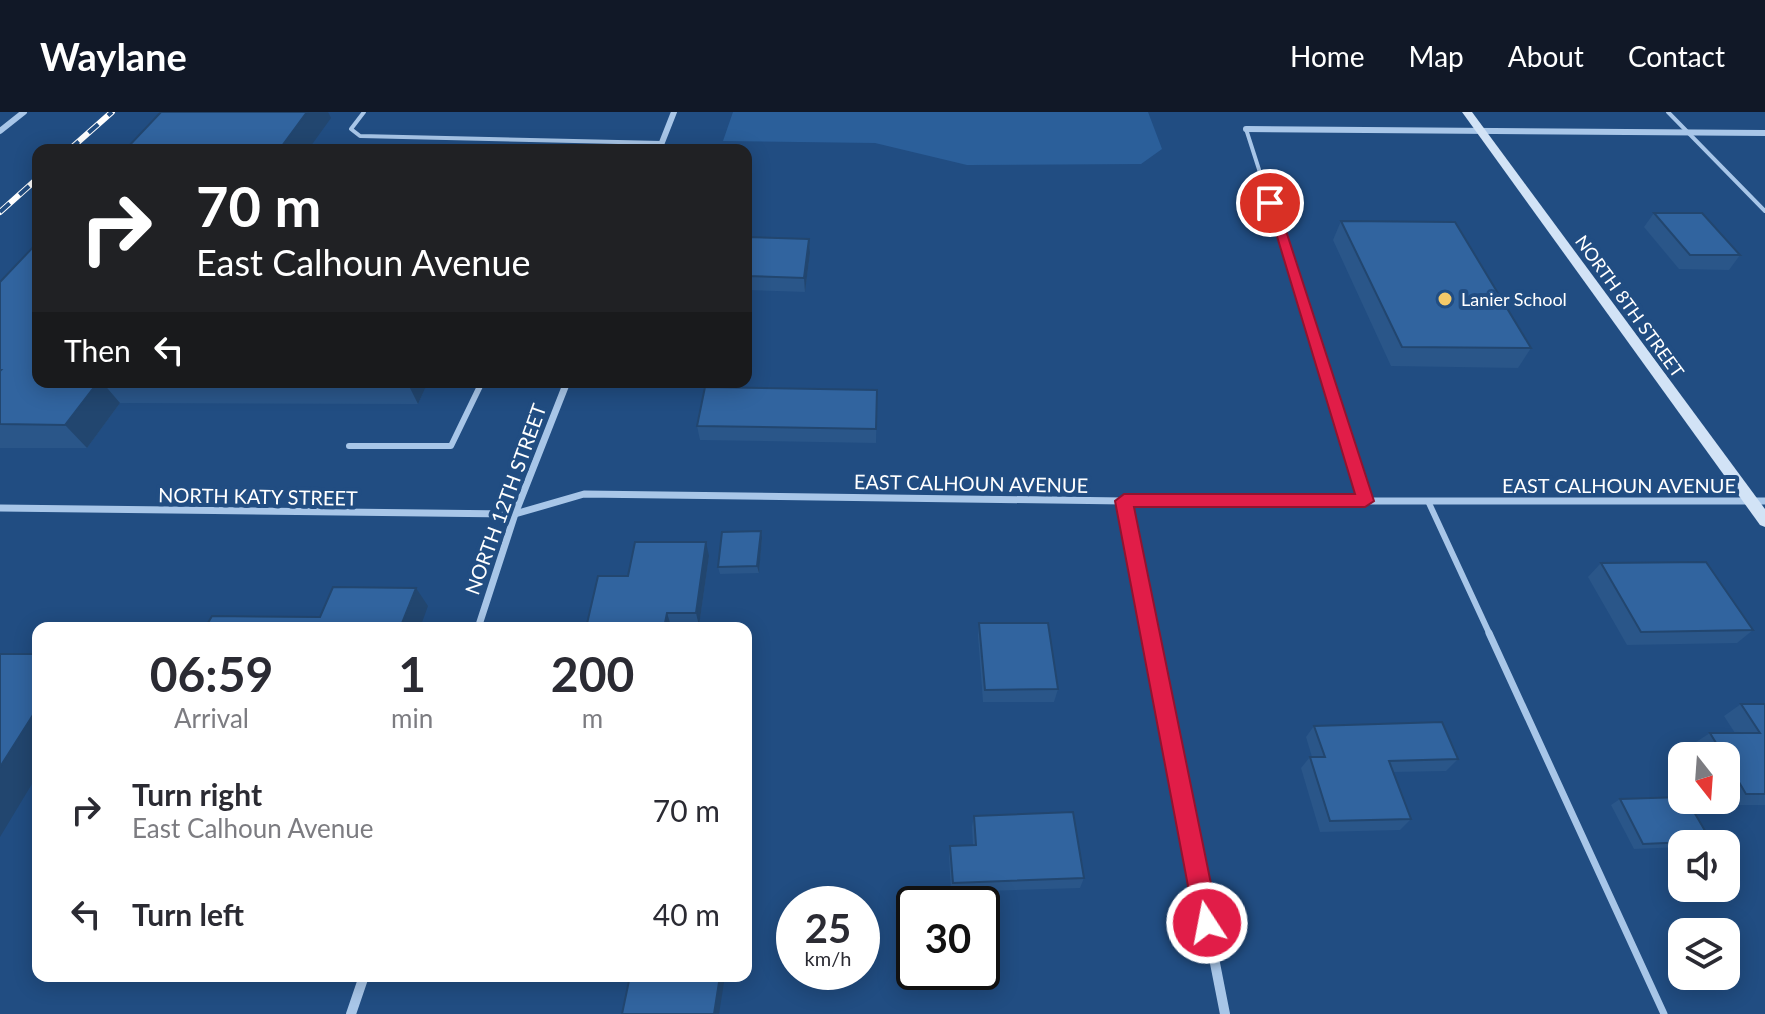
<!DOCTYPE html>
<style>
:root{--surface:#fff;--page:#f2f2f3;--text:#2b2b33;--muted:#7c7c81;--accent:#111827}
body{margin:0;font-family:Lato,sans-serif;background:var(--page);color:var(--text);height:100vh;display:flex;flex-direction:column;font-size:30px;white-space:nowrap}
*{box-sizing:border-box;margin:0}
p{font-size:26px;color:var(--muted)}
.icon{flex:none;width:44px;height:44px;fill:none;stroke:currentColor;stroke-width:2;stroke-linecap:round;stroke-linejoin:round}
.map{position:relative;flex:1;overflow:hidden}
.details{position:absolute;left:32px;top:510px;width:720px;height:360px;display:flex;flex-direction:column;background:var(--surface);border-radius:16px;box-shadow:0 4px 20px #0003}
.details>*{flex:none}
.top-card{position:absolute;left:32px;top:32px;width:720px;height:244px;border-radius:16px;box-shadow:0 4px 20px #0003;background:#202124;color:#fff;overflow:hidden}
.needle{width:52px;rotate:163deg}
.buttons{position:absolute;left:1668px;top:630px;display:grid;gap:16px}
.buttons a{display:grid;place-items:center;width:72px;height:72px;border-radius:16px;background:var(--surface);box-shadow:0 4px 20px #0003;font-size:40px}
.speed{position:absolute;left:776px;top:774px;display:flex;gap:16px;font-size:40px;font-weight:700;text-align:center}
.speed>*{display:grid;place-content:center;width:104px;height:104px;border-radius:50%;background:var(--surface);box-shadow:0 4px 20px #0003;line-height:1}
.speed small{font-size:20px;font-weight:400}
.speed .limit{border:4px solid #111;border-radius:12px;background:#fff;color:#111}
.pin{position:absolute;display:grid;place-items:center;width:68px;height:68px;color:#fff;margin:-34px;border:4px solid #fff;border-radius:50%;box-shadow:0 2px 8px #0007}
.me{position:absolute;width:88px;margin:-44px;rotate:349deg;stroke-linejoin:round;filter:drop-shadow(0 0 6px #0008)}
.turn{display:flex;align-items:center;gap:28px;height:168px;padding:0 32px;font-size:36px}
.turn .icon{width:104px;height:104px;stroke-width:2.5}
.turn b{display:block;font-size:56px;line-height:68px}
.then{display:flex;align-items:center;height:76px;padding:0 32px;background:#0003;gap:16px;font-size:30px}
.eta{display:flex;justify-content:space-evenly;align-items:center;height:136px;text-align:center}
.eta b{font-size:48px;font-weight:700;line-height:56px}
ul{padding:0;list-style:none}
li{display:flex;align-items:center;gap:24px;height:104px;padding:0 32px}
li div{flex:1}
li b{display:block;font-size:30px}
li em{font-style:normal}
header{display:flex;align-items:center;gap:48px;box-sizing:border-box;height:112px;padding:0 40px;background:var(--accent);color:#fff}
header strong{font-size:38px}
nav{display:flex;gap:44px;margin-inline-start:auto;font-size:28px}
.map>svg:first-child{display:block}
</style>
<header>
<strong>Waylane</strong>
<nav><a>Home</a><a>Map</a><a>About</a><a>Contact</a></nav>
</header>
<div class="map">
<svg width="1765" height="902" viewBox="0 0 1765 902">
<rect width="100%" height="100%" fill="#214d82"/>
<!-- green -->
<polygon fill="#2b5f9a" points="733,0 1148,0 1162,37 1141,52 967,53 875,31 723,29"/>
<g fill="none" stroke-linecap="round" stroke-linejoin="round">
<!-- lane-far2 -->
<g stroke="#a8c6e8" stroke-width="4">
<polyline points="364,0 351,17 360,24 662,31"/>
<polyline points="1668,0 1765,99"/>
<polyline points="1246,17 1314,229"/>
</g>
<!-- lane-far1 -->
<g stroke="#a8c6e8" stroke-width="6">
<polyline points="1313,227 1365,389"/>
<polyline points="349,334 451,334 482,270"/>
<polyline points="1428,389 1490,523"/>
</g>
<!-- lane -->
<polyline stroke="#a8c6e8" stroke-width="7" points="1489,521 1664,902"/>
<!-- street-far2 -->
<g stroke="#a8c6e8" stroke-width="6">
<polyline points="1246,17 1765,21"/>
<polyline points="0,19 24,0"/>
<polyline points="659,38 674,0"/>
</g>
<!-- street-far1 -->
<g stroke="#a8c6e8" stroke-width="7">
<polyline points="1124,389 1150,523"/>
<polyline points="0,396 515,402 584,382 1124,389 1765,389"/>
<polyline points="478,516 515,402 567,270"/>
</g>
<!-- street -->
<g stroke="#a8c6e8" stroke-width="10">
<polyline points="1150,521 1225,902"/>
<polyline points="351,902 364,864"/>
</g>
<!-- secondary -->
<polygon fill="#d2e3f6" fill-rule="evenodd" points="1462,0 1472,0 1765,397 1765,415 1760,413"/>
<defs>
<g id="rail">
<polyline points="69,38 112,0"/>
<polyline points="0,100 38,66"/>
</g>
</defs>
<!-- rail casing -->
<use href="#rail" stroke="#fff" stroke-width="6"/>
<!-- rail -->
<use href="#rail" stroke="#214d82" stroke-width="4" stroke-dasharray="13" stroke-linecap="butt"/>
</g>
<!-- wall -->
<g fill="#2a5689">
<polygon points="1654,101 1740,143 1729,158 1679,157 1644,115"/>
<polygon points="1341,109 1531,236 1518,256 1391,254 1333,128"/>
<polygon points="746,125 809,127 810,141 805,180 746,178"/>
<polygon points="0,170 38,270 428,270 418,292 120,291 87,336 0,336"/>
<polygon points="877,278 876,331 700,328 697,314"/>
<polygon points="761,419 762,426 759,461 720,462 718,455"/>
<polygon points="709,444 699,514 671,514 670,516 586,516 628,464"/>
<polygon points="1601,451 1753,518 1737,531 1627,533 1588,465"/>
<polygon points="979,511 1058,577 1054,590 983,590 978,524"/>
<polygon points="1741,592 1765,592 1765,693 1728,693 1725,688 1726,688 1726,644 1700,644 1693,632 1710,621 1735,621 1724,604"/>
<polygon points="1314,614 1458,647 1446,659 1393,660 1411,707 1400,718 1320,720 1301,656 1310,645 1312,645 1306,625"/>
<polygon points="1620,687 1711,729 1707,732 1682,732 1682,735 1634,737 1611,693"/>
<polygon points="974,704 1084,766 1080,776 951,780 949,744 950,734 973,733 972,715"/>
</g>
<!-- shaded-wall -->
<g fill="#22466f">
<polygon points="307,0 328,0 331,6 308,38 279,38"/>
<polygon points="809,127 810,141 805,180 804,166"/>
<polygon points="98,270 102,270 120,291 87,336 65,313"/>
<polygon points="407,270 428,270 418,292"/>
<polygon points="761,419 762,426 759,461 757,454"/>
<polygon points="706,430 709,444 699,514 696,501"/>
<polygon points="416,476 428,494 420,516 400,516"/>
<polygon points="667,501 671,514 670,516 664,516"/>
<polygon points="38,595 38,662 0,725 0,655"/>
<polygon points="720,864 725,864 719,902 714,902"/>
</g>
<!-- building -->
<g fill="#31649f" stroke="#22466f" stroke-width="2">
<polygon points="161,0 307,0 279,38 125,38"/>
<polygon points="1654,101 1702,101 1740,143 1690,143"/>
<polygon points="1341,109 1455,110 1531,236 1402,235"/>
<polygon points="746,125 809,127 804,166 746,164"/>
<polygon points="38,130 38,270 98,270 65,313 0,312 0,259 1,258 0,258 0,170"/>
<polygon points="705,275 877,278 876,317 697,314"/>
<polygon points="761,419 757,454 718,455 722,420"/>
<polygon points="635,430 706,430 696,501 667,501 664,516 586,516 598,464 628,464"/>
<polygon points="1706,450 1753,518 1641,520 1601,451"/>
<polygon points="333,475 416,476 400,516 205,516 212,504 320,505"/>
<polygon points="979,511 1048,511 1058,577 985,578"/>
<polygon points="0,542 38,542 38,595 0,655"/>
<polygon points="1741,592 1765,592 1765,682 1746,682 1726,648 1726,644 1724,644 1710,621 1760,621"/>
<polygon points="1442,610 1458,647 1389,649 1411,707 1330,709 1310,645 1325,645 1314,614"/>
<polygon points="1682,685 1682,688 1687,688 1711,729 1643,732 1620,687"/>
<polygon points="1073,700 1084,766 953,771 950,734 976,733 974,704"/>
<polygon points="630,864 720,864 714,902 622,902"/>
</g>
<!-- route -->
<polygon fill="#e11d48" stroke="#92132f" stroke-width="2" points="1266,88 1277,91 1374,389 1365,395 1134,395 1219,811 1216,820 1207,823 1199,820 1195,811 1115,389 1124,382 1355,382"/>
<!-- markers -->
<circle fill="#f5ca69" stroke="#214d82" stroke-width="3" cx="1445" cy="187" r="8"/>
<g text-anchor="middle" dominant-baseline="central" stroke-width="8" stroke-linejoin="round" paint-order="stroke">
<!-- far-poi labels -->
<g font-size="18" fill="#fff" stroke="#214d82" text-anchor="start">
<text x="1461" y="187">Lanier School</text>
</g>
<!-- far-street labels -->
<g font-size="18" fill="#fff" stroke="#214d82">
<text transform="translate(1630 194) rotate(54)">NORTH 8TH STREET</text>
</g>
<!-- street labels -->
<g font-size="20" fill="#fff" stroke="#214d82">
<text transform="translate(971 371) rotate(1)">EAST CALHOUN AVENUE</text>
<text x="1619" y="373">EAST CALHOUN AVENUE</text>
<text transform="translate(258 384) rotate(1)">NORTH KATY STREET</text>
<text transform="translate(505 387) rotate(-70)">NORTH 12TH STREET</text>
</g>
</g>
</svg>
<div class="buttons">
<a><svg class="needle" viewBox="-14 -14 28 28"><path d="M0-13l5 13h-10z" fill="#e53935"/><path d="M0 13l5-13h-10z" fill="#7c7c81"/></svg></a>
<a><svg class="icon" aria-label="sound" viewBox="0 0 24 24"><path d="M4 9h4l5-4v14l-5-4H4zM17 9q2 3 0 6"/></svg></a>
<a><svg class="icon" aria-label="layers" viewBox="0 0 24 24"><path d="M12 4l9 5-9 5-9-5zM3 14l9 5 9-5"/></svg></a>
</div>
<div class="speed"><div>25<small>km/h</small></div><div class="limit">30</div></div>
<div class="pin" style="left:1270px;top:91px;background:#d93025"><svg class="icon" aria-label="arrive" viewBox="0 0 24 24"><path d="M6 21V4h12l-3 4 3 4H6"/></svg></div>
<svg class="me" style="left:1207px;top:811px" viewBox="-20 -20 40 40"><circle r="17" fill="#e11d48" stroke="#fff" stroke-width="3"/><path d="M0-11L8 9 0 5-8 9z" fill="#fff"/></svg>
<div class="top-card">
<div class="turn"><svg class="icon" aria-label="right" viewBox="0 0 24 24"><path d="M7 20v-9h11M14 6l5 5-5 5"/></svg><div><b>70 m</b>East Calhoun Avenue</div></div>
<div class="then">Then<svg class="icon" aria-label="left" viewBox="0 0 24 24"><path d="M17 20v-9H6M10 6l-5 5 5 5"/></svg></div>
</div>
<section class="details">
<div class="eta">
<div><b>06:59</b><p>Arrival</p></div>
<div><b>1</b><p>min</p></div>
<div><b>200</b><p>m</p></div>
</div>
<ul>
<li><svg class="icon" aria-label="right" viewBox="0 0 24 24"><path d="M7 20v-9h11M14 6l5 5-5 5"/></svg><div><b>Turn right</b><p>East Calhoun Avenue</p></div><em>70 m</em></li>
<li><svg class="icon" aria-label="left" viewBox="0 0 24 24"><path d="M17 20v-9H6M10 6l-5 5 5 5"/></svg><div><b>Turn left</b></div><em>40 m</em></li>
</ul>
</section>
</div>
